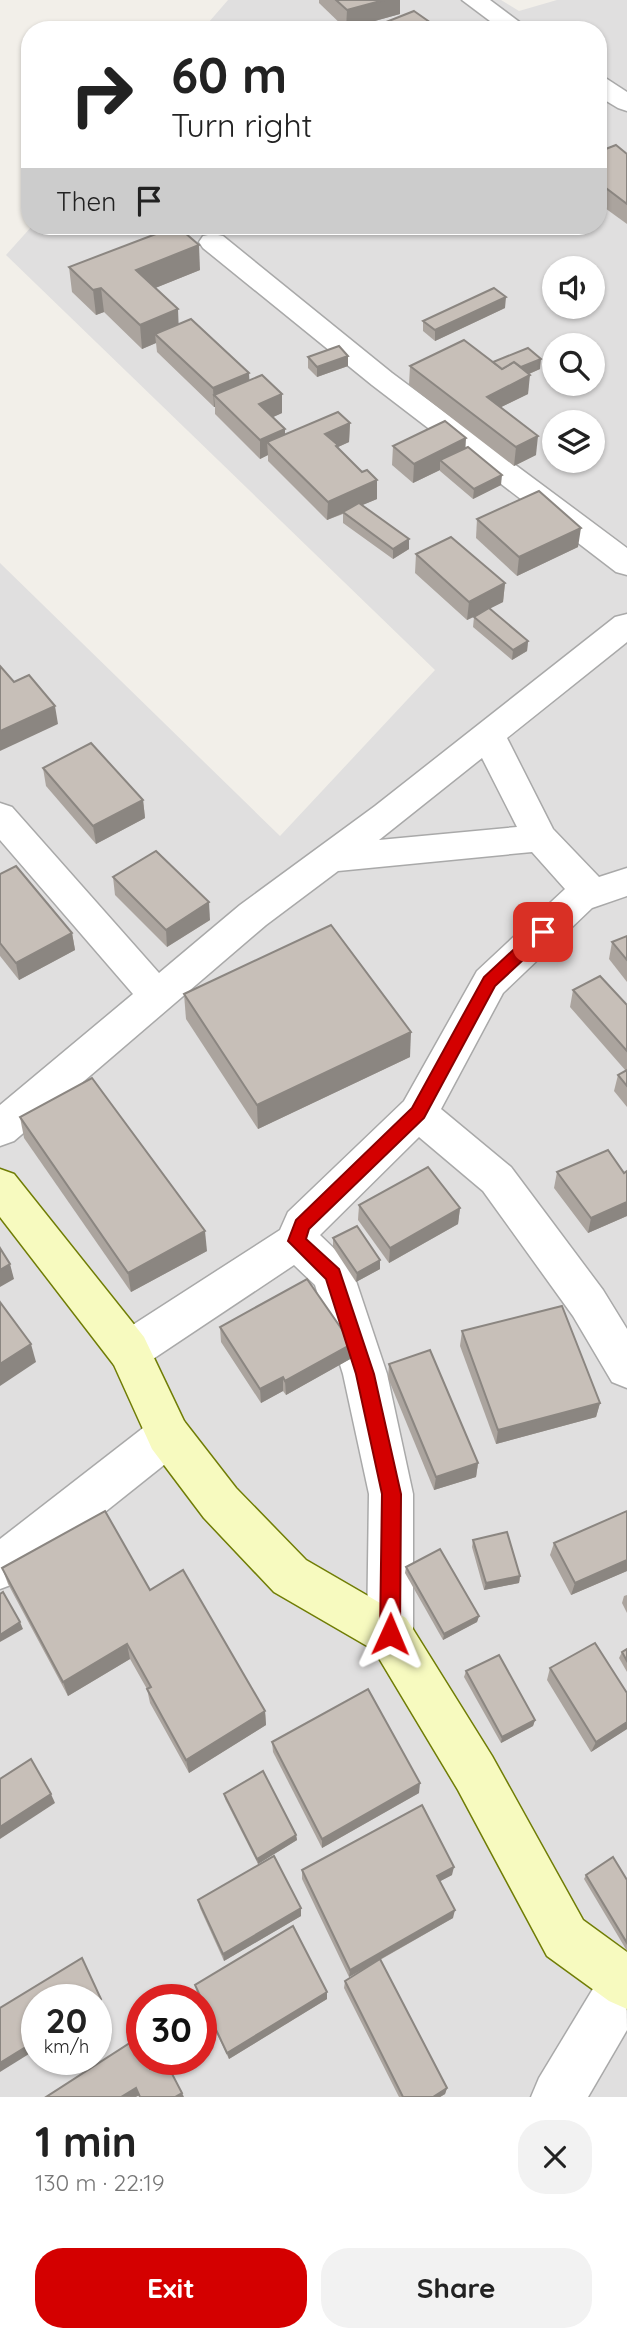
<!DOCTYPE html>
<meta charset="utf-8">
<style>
:root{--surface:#fff;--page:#f2f2f2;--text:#222;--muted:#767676;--accent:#d40000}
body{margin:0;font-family:Quicksand,sans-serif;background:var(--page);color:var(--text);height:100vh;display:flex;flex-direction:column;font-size:26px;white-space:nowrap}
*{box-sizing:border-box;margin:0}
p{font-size:23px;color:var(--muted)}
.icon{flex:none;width:38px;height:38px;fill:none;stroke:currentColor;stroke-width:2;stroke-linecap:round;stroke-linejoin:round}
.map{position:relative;height:2097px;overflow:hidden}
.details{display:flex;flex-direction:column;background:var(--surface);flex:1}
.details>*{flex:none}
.hud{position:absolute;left:21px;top:21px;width:586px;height:214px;border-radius:28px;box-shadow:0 2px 5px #0004;background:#fff;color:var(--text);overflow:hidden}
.tools{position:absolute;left:542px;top:256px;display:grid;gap:14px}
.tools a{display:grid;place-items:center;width:63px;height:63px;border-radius:50%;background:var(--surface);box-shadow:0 2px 5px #0004;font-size:35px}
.speed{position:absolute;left:21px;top:1984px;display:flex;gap:14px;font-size:35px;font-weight:700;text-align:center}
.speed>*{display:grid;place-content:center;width:91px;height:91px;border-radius:50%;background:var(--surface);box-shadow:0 2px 5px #0004;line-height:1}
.speed small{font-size:18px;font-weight:400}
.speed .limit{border:10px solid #d22;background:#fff;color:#111}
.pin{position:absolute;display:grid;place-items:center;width:60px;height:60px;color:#fff;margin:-30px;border-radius:14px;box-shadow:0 4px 10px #0006}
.me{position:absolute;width:77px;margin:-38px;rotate:1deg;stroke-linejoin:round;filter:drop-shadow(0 0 5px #0008)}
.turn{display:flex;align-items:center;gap:24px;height:147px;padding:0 35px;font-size:32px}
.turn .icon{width:91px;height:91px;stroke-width:2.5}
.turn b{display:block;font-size:49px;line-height:60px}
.then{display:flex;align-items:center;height:66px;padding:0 35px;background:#0003;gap:14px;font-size:26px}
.round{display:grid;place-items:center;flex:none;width:74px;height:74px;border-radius:28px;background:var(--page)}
.overview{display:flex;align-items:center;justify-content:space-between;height:119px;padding:0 35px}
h1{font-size:42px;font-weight:700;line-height:52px}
.cta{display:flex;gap:14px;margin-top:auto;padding:14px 35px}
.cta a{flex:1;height:80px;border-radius:28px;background:var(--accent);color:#fff;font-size:28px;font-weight:700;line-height:80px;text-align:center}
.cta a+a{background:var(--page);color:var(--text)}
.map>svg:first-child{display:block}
</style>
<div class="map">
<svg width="627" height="2097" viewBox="0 0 627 2097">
<rect width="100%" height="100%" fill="#f2efe9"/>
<!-- residential -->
<path fill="#e0dfdf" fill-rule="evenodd" d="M228,0H501L519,11L557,0H627V2097H0V563L280,836L435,670L6,255L32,226H598V30H202ZM555,268H593V306H555ZM555,345H593V383H555ZM555,422H593V460H555ZM37,2000H96V2060H37ZM142,2000H201V2060H142Z"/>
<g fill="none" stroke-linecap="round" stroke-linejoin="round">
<defs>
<g id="street">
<polygon points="462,0 490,0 530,30 502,30"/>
<polygon points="598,77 607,79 627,92 627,111 618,108 598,96"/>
<polygon points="213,234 223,236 392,373 627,548 627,575 616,572 372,385 203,248 199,242 203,236"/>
<path d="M627,614V642L507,738L553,829L599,877L627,868V896L592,908L503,993L441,1109L511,1167L603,1290L627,1329V1388L612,1382L573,1316L483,1191L419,1137L320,1235L348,1262L354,1275L387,1374L413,1494V1634L406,1650L390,1657L374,1650L367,1634L369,1494L343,1374L315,1285L294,1265L144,1365L129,1370L114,1365L108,1351L114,1337L280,1230L288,1212L404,1101L477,971L565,889L532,852L338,871L266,925L14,1141L0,1146V1105L133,994L0,840V803L12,807L159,973L240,905L375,806L615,617ZM482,758L517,827L379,840Z"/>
<polygon points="168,1415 184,1421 190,1435 184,1449 16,1583 0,1589 0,1539 152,1421"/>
<polygon points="626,1956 627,2030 588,2097 531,2097 539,2078 608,1964"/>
</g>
<polygon id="secondary" points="0,1169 14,1174 144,1337 184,1421 236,1488 306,1560 406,1618 492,1756 583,1920 627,1952 627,2009 609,2001 547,1956 458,1790 374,1650 274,1592 204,1518 152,1449 114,1365 0,1217"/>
</defs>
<!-- street casing -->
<use href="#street" stroke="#a9a9a9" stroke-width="3"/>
<!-- secondary casing -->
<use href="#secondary" stroke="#707d05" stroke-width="3"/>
<!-- street -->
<use href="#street" fill="#fff" fill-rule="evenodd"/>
<!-- secondary -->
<use href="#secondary" fill="#f7fabf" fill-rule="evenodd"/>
</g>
<!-- wall -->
<g fill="#aba49e">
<polygon points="319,0 400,0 400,14 346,29 319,3"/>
<polygon points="598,152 627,154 627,224 598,203"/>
<polygon points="69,267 200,270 155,288 179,324 249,381 282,413 273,417 285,435 350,423 349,442 338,447 338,449 362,472 377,480 377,499 362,505 409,539 409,549 393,559 343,523 343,514 327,520 268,461 268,455 260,459 215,414 215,407 214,407 157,352 156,343 142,349 104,312 96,315 72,292"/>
<polygon points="505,308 435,341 423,331 423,321"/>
<polygon points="555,351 555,366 551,363 552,352"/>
<polygon points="308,357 348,366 317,377 308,368"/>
<polygon points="493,362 540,369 529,374 528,394 501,407 536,455 514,466 409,385 410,366"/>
<polygon points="575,383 592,383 581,388"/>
<polygon points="393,446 466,448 501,485 473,499 440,471 440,470 413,483 392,465"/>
<polygon points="477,519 578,547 517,576 476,538"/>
<polygon points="416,554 505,583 503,602 489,609 528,641 527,651 512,660 473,627 474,617 467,620 415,573"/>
<polygon points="43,768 143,800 145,818 96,844 46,786"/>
<polygon points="0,874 72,933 75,950 19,980 0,956"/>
<polygon points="113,877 210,920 167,947 115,895"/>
<polygon points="627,936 627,982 609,959 612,942"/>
<polygon points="573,990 627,1005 627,1107 614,1091 618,1075 626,1071 570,1007"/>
<polygon points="184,994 410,1057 258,1129 186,1019"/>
<polygon points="20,1117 207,1251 131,1292 24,1138"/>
<polygon points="627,1171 627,1216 588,1233 554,1188 557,1172 624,1173"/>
<polygon points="359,1205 460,1208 458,1224 389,1263 358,1220"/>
<polygon points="333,1238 380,1260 380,1269 356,1282 333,1247"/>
<polygon points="220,1327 352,1358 286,1395 283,1391 261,1403 221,1342"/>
<polygon points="462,1331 600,1403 596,1417 496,1444 460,1346"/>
<polygon points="389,1364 478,1463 476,1477 434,1490 388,1378"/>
<polygon points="627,1511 627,1571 571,1595 550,1555 554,1543"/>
<polygon points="473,1540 520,1576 519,1583 484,1590 472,1547"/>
<polygon points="406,1567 479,1616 477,1622 443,1640 405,1573"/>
<polygon points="2,1568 150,1590 265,1711 266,1725 189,1773 150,1703 147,1689 130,1659 68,1696 8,1584"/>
<polygon points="627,1595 627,1613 622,1603 624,1596"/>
<polygon points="627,1649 627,1672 619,1658 622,1652"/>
<polygon points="550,1668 627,1693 627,1729 591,1752 547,1680"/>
<polygon points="466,1671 535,1720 533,1726 501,1743 464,1677"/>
<polygon points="272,1742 419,1793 322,1848 273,1752"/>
<polygon points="224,1794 296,1835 297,1840 258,1864 225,1799"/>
<polygon points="302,1870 452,1875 440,1881 453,1918 380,1960 447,2088 445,2094 440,2097 399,2097 344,1988 345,1981 367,1967 349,1977 302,1879"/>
<polygon points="586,1875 627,1880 627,1951 584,1879"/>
<polygon points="198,1900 301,1916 224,1961 200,1908"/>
<polygon points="195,1985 327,1999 229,2059 197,1992"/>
</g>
<!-- shaded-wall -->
<g fill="#8b8681">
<polygon points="384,0 400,0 400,14 346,29 347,10"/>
<polygon points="199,245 200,270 138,295 136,270"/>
<polygon points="101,288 104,312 96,315 93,290"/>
<polygon points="506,297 505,308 435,341 435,330"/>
<polygon points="178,309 179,334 155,334 156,343 142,349 140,325"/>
<polygon points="348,356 348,366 317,377 317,367"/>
<polygon points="541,359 540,369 501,386 502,375"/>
<polygon points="598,371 596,382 593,383 593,373"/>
<polygon points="249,373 250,392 214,395 215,407 214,407 213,388"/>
<polygon points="530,375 528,394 485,415 487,397"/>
<polygon points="581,383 592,383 581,388"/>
<polygon points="282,394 282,413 260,423 259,404"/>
<polygon points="350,423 349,442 338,447 338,464 325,434"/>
<polygon points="285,429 285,448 267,442 268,455 260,459 260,440"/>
<polygon points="538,436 536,455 514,466 516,447"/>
<polygon points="466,438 465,457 440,460 440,470 413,483 414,464"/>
<polygon points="502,475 501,485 473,499 474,489"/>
<polygon points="377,480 377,499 327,520 328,502"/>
<polygon points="581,528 578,547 517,576 519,557"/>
<polygon points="409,539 409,549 393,559 393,549"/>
<polygon points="505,583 503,602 467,620 469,602"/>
<polygon points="528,641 527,651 512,660 513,650"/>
<polygon points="55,706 58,724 0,751 0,731"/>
<polygon points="143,800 145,818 96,844 93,826"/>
<polygon points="209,902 210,920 167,947 166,930"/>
<polygon points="72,933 75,950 19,980 16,963"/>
<polygon points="411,1032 410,1057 258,1129 257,1105"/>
<polygon points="627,1202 627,1216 588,1233 591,1218"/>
<polygon points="460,1208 458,1224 389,1263 390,1248"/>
<polygon points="205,1231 207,1251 131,1292 128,1273"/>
<polygon points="380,1260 380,1269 356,1282 357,1273"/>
<polygon points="10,1264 14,1279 0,1287 0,1270"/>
<polygon points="31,1344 36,1362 0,1386 0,1364"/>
<polygon points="352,1344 352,1358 286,1395 285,1381"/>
<polygon points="283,1377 283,1391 261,1403 260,1389"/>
<polygon points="600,1403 596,1417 496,1444 498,1430"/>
<polygon points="478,1463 476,1477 434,1490 436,1477"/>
<polygon points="627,1560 627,1571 571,1595 575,1583"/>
<polygon points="520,1576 519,1583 484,1590 486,1583"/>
<polygon points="479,1616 477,1622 443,1640 444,1634"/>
<polygon points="20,1622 23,1629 0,1642 0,1635"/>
<polygon points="127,1644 130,1659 68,1696 63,1682"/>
<polygon points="265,1711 266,1725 189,1773 186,1760"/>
<polygon points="535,1720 533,1726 501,1743 502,1737"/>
<polygon points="627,1722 627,1729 591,1752 596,1742"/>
<polygon points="420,1783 419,1793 322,1848 322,1839"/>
<polygon points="51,1794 55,1803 0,1839 0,1827"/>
<polygon points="296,1835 297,1840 258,1864 257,1859"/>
<polygon points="454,1867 452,1875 435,1884 437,1876"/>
<polygon points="301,1908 301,1916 224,1961 223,1954"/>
<polygon points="455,1910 453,1918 349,1977 350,1970"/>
<polygon points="82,1958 104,2006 96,2011 96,2002"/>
<polygon points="327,1992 327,1999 229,2059 227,2053"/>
<polygon points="37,2040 37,2049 0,2072 0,2063"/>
<polygon points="136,2088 140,2095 136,2097 121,2097"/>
<polygon points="447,2088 445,2094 440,2097 433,2097"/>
<polygon points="182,2093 184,2097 175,2097"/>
</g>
<!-- building -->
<g fill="#c7bfb8" stroke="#8b8681" stroke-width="2">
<polygon points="336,0 384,0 347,10"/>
<polygon points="414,11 441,30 374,30 371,28"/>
<polygon points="616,145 627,154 627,204 598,182 598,152"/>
<polygon points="177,226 199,245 136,270 178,309 140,325 101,288 93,290 69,267"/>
<polygon points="494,288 506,297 435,330 423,321"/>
<polygon points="191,319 249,373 213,388 155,334"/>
<polygon points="464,340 502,369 514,362 530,375 487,397 538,436 516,447 410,366"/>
<polygon points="339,346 348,356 317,367 308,357"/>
<polygon points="528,348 541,359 521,367 514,362 502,369 493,362"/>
<polygon points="262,375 282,394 259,404 285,429 260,440 214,395"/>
<polygon points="338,412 350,423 325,434 338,445 336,446 362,472 367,470 377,480 328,502 267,442"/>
<polygon points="445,421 466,438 414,464 393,446"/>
<polygon points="468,447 502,475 474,489 440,460"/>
<polygon points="539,491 581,528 519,557 477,519"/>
<polygon points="359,503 409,539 393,549 343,512"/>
<polygon points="451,537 505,583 469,602 416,554"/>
<polygon points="489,608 528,641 513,650 474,617"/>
<polygon points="0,666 14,682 29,675 55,706 0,731"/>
<polygon points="91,743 143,800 93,826 43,768"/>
<polygon points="156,851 209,902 166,930 113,877"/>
<polygon points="16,866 72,933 16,963 0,943 0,874"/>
<polygon points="331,925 411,1032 257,1105 184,994"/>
<polygon points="627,936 627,960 612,942"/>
<polygon points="600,976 627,1005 627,1051 573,990"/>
<polygon points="627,1070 627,1086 618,1075"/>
<polygon points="92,1078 205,1231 128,1273 20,1117"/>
<polygon points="608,1150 624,1173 627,1171 627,1202 591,1218 557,1172"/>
<polygon points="428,1167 460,1208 390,1248 359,1205"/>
<polygon points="357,1226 380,1260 357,1273 333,1238"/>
<polygon points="0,1248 10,1264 0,1270"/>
<polygon points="307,1279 352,1344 285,1381 283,1377 260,1389 220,1327"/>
<polygon points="0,1302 31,1344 0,1364"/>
<polygon points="562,1306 600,1403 498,1430 462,1331"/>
<polygon points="430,1350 478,1463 436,1477 389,1364"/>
<polygon points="105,1511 150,1590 183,1570 265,1711 186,1760 147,1689 151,1687 127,1644 63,1682 2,1568"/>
<polygon points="627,1511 627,1560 575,1583 554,1543"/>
<polygon points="507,1532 520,1576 486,1583 473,1540"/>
<polygon points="440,1549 479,1616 444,1634 406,1567"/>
<polygon points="3,1592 20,1622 0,1635 0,1594"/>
<polygon points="595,1643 627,1693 627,1722 596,1742 550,1668"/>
<polygon points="627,1649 627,1661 622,1652"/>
<polygon points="499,1655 535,1720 502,1737 466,1671"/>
<polygon points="368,1689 420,1783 322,1839 272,1742"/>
<polygon points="31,1759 51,1794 0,1827 0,1779"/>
<polygon points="263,1771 296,1835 257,1859 224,1794"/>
<polygon points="422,1805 454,1867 437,1876 455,1910 350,1970 302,1870"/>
<polygon points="274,1856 301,1908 223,1954 198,1900"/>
<polygon points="613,1857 627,1880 627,1943 586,1875"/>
<polygon points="293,1926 327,1992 227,2053 195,1985"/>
<polygon points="82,1958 101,1999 96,2002 96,2000 37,2000 37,2040 0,2063 0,2008"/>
<polygon points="380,1959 447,2088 433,2097 403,2097 345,1981"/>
<polygon points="136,2039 142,2051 142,2060 146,2060 150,2069 169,2068 182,2093 175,2097 140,2097 136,2088 121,2097 46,2097"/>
</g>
<!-- route -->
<polygon fill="#d40000" stroke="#8a0000" stroke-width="2" points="543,926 551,932 549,936 495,986 424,1118 309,1229 306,1239 339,1269 374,1374 401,1494 400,1634 397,1641 390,1644 383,1641 380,1634 382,1494 356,1374 326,1279 288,1241 296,1220 412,1108 484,977 538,927"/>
</svg>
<div class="tools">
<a><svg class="icon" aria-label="sound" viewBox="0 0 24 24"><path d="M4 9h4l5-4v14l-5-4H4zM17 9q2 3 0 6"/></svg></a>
<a><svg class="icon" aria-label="search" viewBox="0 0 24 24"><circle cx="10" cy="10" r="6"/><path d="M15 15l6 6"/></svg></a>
<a><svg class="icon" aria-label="layers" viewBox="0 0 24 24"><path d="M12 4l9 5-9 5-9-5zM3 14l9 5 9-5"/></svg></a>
</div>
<div class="speed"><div>20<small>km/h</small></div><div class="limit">30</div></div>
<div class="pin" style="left:543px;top:932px;background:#d93025"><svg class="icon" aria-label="arrive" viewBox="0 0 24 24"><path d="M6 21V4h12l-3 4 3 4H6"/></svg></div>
<svg class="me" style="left:390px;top:1634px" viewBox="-20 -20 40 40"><path d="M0-17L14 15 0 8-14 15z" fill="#d40000" stroke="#fff" stroke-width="4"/></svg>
<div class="hud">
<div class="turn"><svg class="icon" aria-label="right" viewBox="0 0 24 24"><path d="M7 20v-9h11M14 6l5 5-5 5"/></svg><div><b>60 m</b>Turn right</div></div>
<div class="then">Then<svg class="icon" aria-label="arrive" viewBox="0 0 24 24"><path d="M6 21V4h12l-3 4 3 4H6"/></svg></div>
</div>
</div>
<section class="details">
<div class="overview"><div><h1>1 min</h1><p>130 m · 22:19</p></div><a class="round"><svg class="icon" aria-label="close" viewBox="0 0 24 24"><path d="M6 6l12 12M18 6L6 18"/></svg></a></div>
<div class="cta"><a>Exit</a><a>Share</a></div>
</section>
